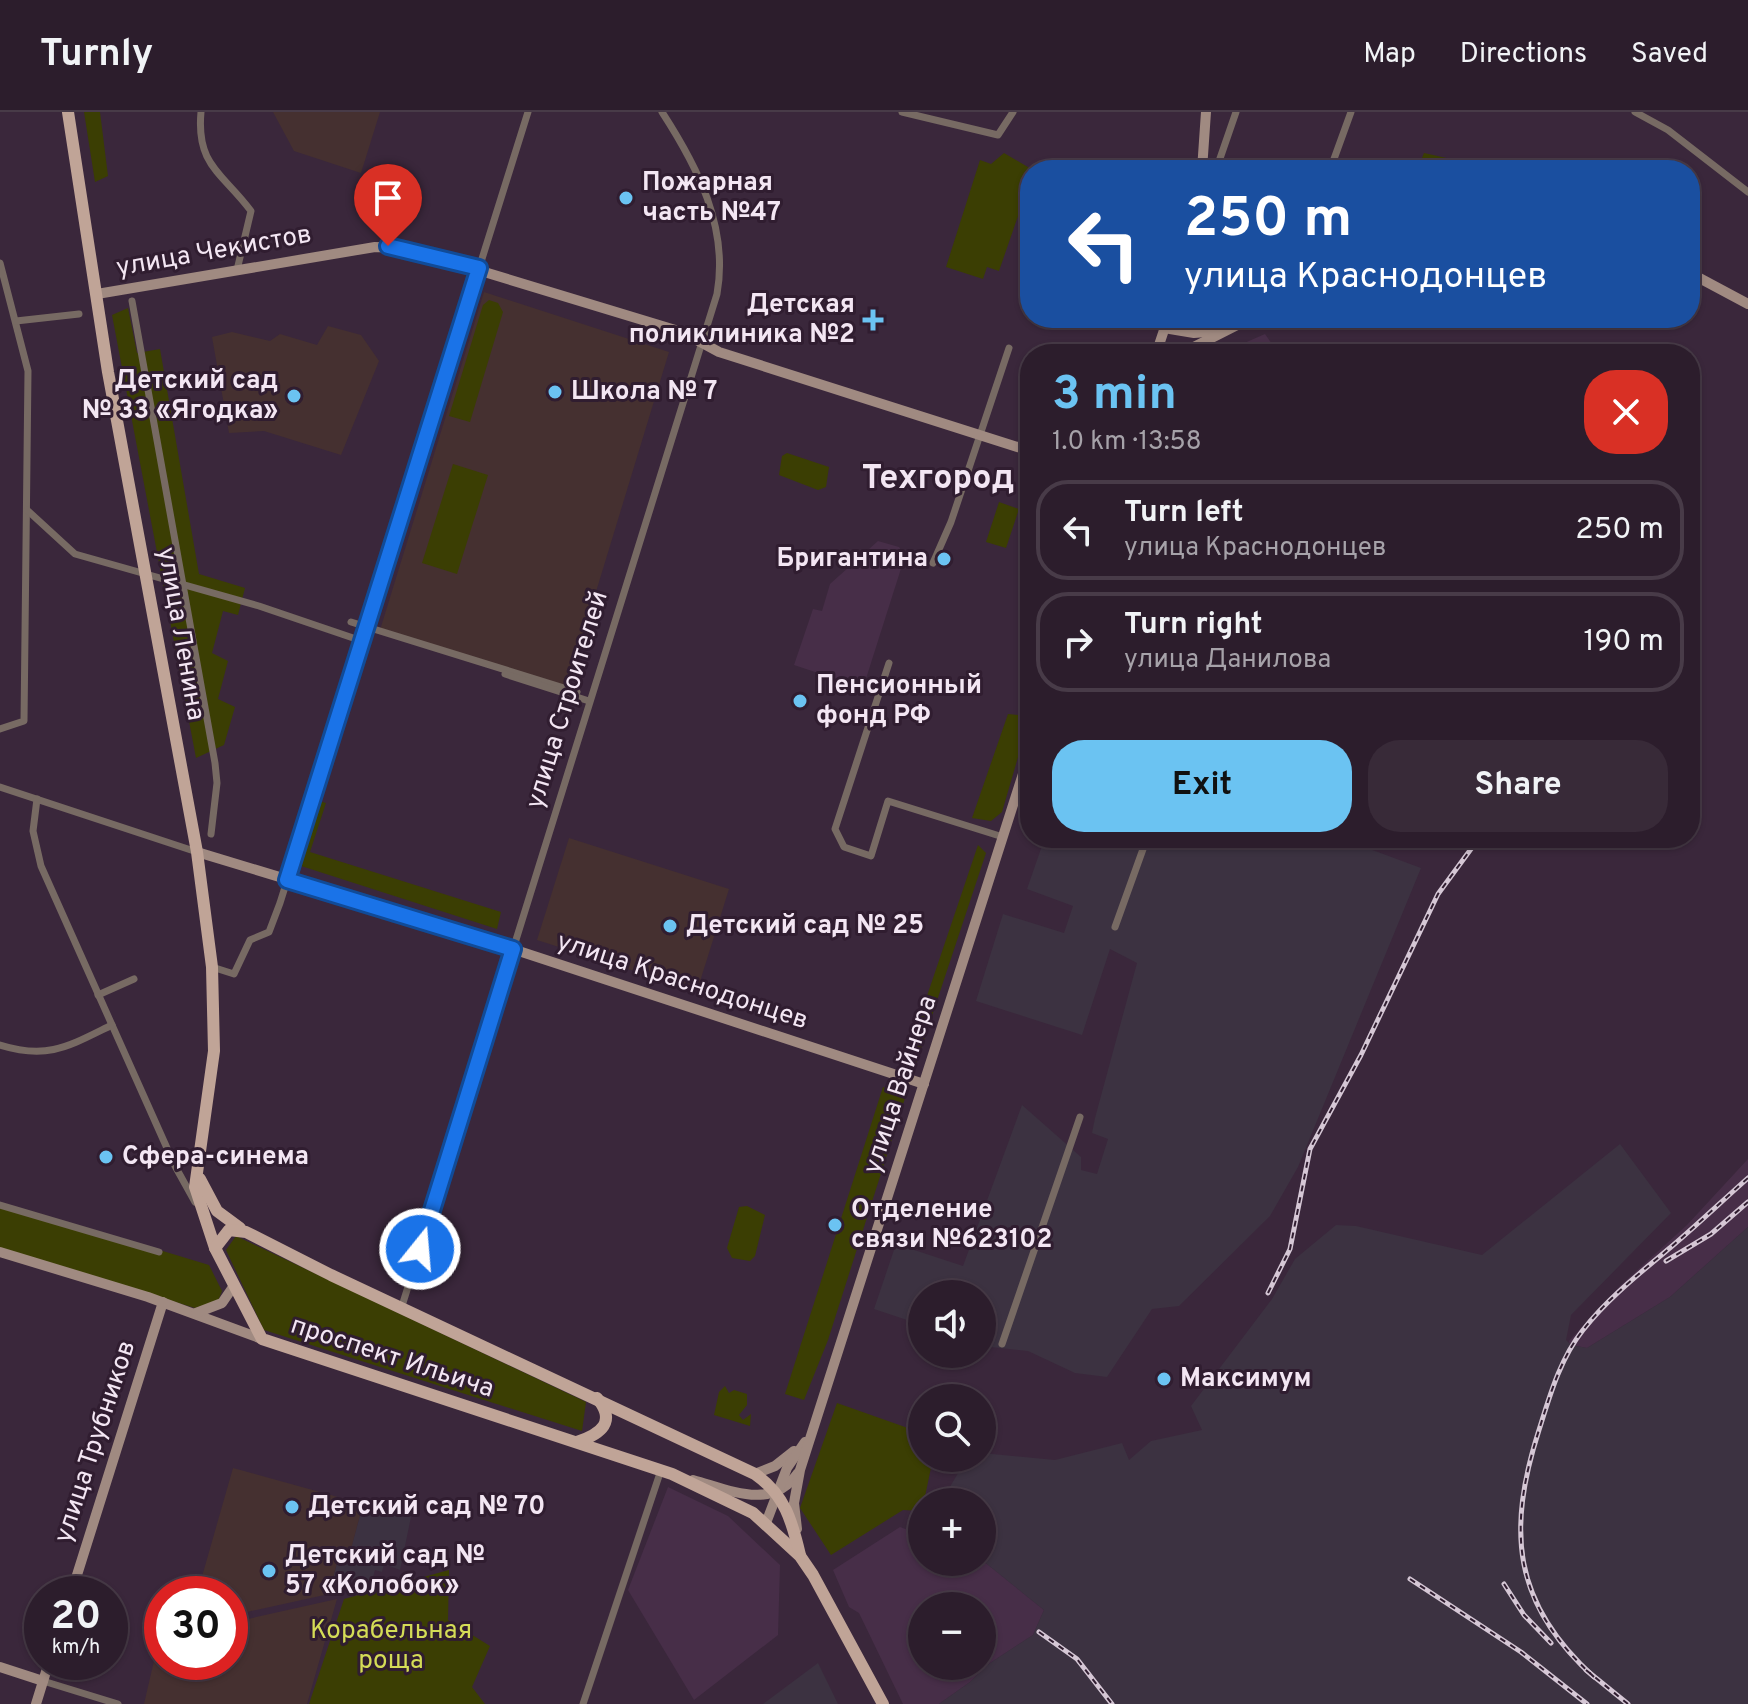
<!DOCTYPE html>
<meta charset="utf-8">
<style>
:root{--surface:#2c1d2c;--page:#382a38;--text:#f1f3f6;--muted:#a6a2a9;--line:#483b48;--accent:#6bc3f2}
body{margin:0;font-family:Overpass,sans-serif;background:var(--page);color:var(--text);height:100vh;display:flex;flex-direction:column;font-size:30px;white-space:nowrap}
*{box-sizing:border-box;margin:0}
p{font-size:26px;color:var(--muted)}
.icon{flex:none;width:44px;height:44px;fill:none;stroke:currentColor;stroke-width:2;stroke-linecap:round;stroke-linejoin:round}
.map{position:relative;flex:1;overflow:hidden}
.drawer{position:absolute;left:1020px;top:232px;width:680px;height:504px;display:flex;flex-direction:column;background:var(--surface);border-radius:32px;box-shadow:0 2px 6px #0004,0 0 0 2px var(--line)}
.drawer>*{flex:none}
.guide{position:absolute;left:1020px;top:48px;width:680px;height:168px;border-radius:32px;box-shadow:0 2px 6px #0004,0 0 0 2px var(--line);background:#1a4fa0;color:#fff;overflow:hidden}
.buttons{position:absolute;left:908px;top:1168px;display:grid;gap:16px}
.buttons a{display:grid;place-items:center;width:88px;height:88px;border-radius:50%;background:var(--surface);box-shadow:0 2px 6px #0004,0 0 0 2px var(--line);font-size:40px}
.speed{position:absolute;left:24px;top:1464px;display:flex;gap:16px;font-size:40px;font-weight:700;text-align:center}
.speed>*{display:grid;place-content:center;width:104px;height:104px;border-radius:50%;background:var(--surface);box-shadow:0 2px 6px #0004,0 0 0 2px var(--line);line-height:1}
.speed small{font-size:20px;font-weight:400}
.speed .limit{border:12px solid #d22;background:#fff;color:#111}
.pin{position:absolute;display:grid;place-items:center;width:68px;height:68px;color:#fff;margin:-82px -34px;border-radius:50% 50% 50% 0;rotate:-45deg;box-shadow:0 0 8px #0007}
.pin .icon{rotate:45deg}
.me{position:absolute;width:88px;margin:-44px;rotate:17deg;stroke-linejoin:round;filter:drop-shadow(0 0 6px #0008)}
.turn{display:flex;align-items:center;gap:28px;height:168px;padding:0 32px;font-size:36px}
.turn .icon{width:104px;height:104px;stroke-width:2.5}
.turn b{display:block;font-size:56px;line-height:68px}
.round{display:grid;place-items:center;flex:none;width:84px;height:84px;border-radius:32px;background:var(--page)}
.summary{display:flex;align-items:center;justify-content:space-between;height:136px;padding:0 32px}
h1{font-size:48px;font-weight:700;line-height:60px;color:var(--accent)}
.primary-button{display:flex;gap:16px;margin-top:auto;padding:16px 32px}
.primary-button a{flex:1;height:92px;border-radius:32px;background:var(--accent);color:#111;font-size:32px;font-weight:700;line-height:92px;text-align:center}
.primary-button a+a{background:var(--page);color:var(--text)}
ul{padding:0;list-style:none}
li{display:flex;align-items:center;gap:24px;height:100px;margin:0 16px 12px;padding:0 16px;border:4px solid var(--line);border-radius:32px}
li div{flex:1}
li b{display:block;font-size:30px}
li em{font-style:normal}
header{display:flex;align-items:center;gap:48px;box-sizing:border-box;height:112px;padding:0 40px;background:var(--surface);border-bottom:2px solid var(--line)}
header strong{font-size:38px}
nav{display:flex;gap:44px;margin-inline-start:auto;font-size:28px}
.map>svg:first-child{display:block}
</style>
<header>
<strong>Turnly</strong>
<nav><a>Map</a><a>Directions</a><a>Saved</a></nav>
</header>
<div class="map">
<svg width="1748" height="1592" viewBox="0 0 1748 1592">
<rect width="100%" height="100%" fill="#3a273b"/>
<!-- built -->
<g fill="#472e48" fill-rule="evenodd">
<polygon points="1265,222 1279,242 1219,242"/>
<polygon points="878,429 899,435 905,444 863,576 794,553 813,497 822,499 830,472"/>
<polygon points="1748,1047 1748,1115 1670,1185 1587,1236 1570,1233 1569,1229 1620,1174 1687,1113"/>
<polygon points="668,1375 728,1404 780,1453 778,1523 694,1588 628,1478"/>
<path d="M900,1415L922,1423V1450L982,1448L1044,1498L1033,1523L987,1553L970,1570L939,1592H903L859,1501L849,1495L833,1458ZM922,1494H982V1554H922Z"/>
</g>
<!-- industrial -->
<g fill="#3c3241">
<polygon points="1037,726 1340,726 1421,756 1298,1055 1270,1104 1179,1194 1152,1197 1107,1265 1075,1261 1028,1239 982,1234 982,1182 922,1182 922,1213 874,1197 896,1132 963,1154 1022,993 1081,1045 1081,1058 1097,1062 1108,1027 1092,1021 1095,1006 1137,851 1110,837 1082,923 976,889 1003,802 1064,821 1073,794 1027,777 1044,728"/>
<polygon points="1620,1032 1671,1101 1571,1203 1566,1228 1571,1233 1587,1236 1670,1185 1748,1115 1748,1592 939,1592 970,1570 987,1553 1033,1523 1044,1498 982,1448 982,1390 941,1390 967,1346 982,1346 982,1341 1055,1348 1122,1331 1129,1348 1151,1329 1202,1318 1191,1294 1272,1187 1295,1147 1336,1113 1356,1114 1482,1143"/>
<polygon points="363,1392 395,1401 399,1395 411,1405 400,1458 384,1452 382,1460 375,1458 371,1472 343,1464 339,1477 331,1475 341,1434 351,1436"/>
<polygon points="818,1551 838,1592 763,1592"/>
</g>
<!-- education -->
<g fill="#453030">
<polygon points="273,0 380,0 361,61 294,39"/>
<polygon points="484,180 669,240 567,575 380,518"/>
<polygon points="328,214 361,223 379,249 341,343 264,319 229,321 212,225 232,220 270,229 280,222 317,233"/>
<polygon points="569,726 729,777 697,879 537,828"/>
<polygon points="233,1356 363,1392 351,1437 341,1435 329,1482 242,1501 230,1496 230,1482 197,1482"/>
<polygon points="337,1487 307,1592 144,1592 160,1523 162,1550 230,1550 230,1511"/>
</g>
<!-- green -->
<g fill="#3b3e03">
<polygon points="84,0 100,0 108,64 95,70"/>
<polygon points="1004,41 1033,58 1030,58 1030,82 1026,81 999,159 987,155 983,167 946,155 980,48 991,52"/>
<polygon points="1424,41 1496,57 1496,58 1417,58"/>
<polygon points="489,188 498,191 503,200 470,310 449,304 483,193"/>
<polygon points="128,196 137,241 160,237 199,462 245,476 238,503 223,499 212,541 228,549 218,587 235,595 224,633 196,646 112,203"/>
<polygon points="787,341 829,355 826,375 818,378 779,363 782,344"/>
<polygon points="453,352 488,363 457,462 422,451"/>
<polygon points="999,390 1019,397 1006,436 986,430"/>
<polygon points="1008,602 1030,604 1002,700 991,709 972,706"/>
<polygon points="316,688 326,691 310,740 501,800 497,817 298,753"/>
<polygon points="978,733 986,741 915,955 904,952"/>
<polygon points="883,975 906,983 828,1228 804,1288 785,1282"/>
<polygon points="0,1093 34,1100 209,1153 222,1179 218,1189 195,1196 0,1136"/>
<polygon points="747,1094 765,1103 755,1144 750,1149 732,1146 727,1136 739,1095"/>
<polygon points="236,1124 586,1290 582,1319 264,1218 226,1138"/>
<polygon points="725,1274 729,1281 734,1278 747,1282 747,1293 739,1303 743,1308 751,1302 750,1314 714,1303 719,1280"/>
<polygon points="837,1291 922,1321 922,1346 933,1346 922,1399 903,1398 831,1443 800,1396"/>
<polygon points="449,1458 448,1508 490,1534 472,1575 485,1592 309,1592 344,1487"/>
</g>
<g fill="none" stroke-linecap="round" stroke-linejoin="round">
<!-- street -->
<g stroke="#776a63" stroke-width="7">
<path d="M201,0C196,54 223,61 251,99L237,158"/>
<polyline points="902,0 998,23 1013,0"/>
<polyline points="1635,0 1668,18 1748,80"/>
<polyline points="1216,58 1236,0"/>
<polyline points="1330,58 1351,0"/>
<polyline points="0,151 28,259 24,609 0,617"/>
<polyline points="132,189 215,651 217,671 211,722"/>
<polyline points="16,209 79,202"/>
<polyline points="27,398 75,442 259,494 362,529"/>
<polyline points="933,451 951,410 1009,236"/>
<polyline points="351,510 577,580"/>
<polyline points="889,551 835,717 844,735 871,744 888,689 1003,725"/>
<polyline points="505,562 589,589"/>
<polyline points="0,675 197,740"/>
<polyline points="37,687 33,719 41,754 175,1054 195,1090"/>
<polyline points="1115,815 1147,726"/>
<polyline points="212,855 234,862 250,828 269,820 280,791 528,0"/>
<polyline points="98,883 134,867"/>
<path d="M0,933C48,948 69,934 112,913"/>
<polyline points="0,1093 159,1140"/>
<path d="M402,1194L717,182C729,115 697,54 662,0"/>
<polyline points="1002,1232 1080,1005"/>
<polyline points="43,1569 118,1592"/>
<polyline points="583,1592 661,1358"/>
</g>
<!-- secondary -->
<g stroke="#a08a81" stroke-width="10">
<polyline points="1202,58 1206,0"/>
<polyline points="1690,161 1748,192"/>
<polyline points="97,182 375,135 405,136 682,220 719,240 1030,339"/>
<polyline points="1164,216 1194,221 1218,219"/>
<polyline points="1156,242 1168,206"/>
<polyline points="1180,242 1251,206"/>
<polyline points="197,740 461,820 924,972"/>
<polyline points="0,1140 148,1185 262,1227"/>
<polyline points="196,1201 222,1191 233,1175"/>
<polyline points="755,1362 775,1354 794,1339"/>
<path d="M693,1368C730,1378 771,1399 798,1361"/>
<polyline points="766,1411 787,1356 805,1330"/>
<polyline points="797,1417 794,1391 800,1358 1030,640"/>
<polyline points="71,1482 163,1190"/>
<polyline points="0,1555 43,1569"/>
<polyline points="36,1592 49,1550"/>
</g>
<!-- primary -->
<g stroke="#c0a497" stroke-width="12">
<polyline points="68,0 108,260 197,740 212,855 214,939 195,1075 215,1136 262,1227 672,1362 753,1401 800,1444 813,1463 883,1592"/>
<polyline points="200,1067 217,1099 240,1116"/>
<path d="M215,1136L229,1118L246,1120L331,1163L755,1362C785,1383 792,1409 800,1443"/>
<path d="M577,1330C601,1322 617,1310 597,1286"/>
</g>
<defs>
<g id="rail">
<polyline points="1666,1149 1711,1122 1748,1090"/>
<polyline points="1268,1181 1290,1137 1310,1037 1361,943 1438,782 1479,726"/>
<polyline points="1410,1467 1521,1540 1587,1592"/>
<polyline points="1504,1472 1524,1503 1551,1531"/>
<polyline points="1039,1520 1077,1547 1112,1592"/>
<polyline points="1586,1558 1628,1592"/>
<path d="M1594,1565C1512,1491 1507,1418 1539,1318C1550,1283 1560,1247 1583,1218C1608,1186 1640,1161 1671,1135C1697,1113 1722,1089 1748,1066"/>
</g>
</defs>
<!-- rail casing -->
<use href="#rail" stroke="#d5c7d5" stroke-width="5"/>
<!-- rail -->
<use href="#rail" stroke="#301d30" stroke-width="2" stroke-dasharray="6" stroke-linecap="butt"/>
</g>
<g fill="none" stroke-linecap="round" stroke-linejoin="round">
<defs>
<polyline id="route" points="388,134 479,156 287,768 513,837 420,1137"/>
</defs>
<!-- route casing -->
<use href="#route" stroke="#114b97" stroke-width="20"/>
<!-- route -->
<use href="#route" stroke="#1a73e8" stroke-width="14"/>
</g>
<!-- markers -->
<g fill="#6bc3f2" stroke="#301d30" stroke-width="3">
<circle cx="626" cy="86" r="8"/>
<path d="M869 196h8v8h8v8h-8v8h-8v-8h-8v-8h8z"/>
<circle cx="555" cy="280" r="8"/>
<circle cx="294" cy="284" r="8"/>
<circle cx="944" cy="447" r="8"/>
<circle cx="800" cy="589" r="8"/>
<circle cx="670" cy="814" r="8"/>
<circle cx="106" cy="1045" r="8"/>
<circle cx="835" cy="1113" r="8"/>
<circle cx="1164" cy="1267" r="8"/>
<circle cx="292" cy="1395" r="8"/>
<circle cx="269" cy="1459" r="8"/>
</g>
<g text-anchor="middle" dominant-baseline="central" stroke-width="6" stroke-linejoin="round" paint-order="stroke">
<!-- poi labels -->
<g font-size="26" font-weight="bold" fill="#f3e6f3" stroke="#301d30" text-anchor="start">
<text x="642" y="71">Пожарная<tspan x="642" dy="30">часть №47</tspan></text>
<text x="855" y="193" text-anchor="end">Детская<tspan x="855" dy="30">поликлиника №2</tspan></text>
<text x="278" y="269" text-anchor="end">Детский сад<tspan x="278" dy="30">№ 33 «Ягодка»</tspan></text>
<text x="571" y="280">Школа № 7</text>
<text x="928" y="447" text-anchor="end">Бригантина</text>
<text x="816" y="574">Пенсионный<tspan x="816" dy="30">фонд РФ</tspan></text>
<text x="686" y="814">Детский сад № 25</text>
<text x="122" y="1045">Сфера-синема</text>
<text x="851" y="1098">Отделение<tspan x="851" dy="30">связи №623102</tspan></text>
<text x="1180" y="1267">Максимум</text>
<text x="308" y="1395">Детский сад № 70</text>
<text x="285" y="1444">Детский сад №<tspan x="285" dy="30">57 «Колобок»</tspan></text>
</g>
<!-- street labels -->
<g font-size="26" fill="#f3e6f3" stroke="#301d30">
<text transform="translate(214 140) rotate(-10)">улица Чекистов</text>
<text transform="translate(180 522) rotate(80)">улица Ленина</text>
<text transform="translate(568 588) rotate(-73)">улица Строителей</text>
<text transform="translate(682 870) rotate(18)">улица Краснодонцев</text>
<text transform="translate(901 973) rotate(-72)">улица Вайнера</text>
<text transform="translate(392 1246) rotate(18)">проспект Ильича</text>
<text transform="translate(96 1330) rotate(-72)">улица Трубников</text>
</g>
<!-- park labels -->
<g font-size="26" fill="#d4dc56" stroke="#301d30">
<text x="391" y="1519">Корабельная<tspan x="391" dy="30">роща</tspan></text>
</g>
<!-- district labels -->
<g font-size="34" font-weight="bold" fill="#f3e6f3" stroke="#301d30">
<text x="938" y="367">Техгород</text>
</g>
</g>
</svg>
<div class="buttons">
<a><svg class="icon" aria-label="sound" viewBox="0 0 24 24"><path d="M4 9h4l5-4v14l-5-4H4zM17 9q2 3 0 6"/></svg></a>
<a><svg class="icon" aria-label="search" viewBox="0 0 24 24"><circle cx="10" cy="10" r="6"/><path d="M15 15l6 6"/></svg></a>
<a>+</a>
<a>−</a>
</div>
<div class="speed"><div>20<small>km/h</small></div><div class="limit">30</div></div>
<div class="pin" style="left:388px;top:134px;background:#d93025"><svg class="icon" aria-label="arrive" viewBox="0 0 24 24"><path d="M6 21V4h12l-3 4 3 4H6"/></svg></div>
<svg class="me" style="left:420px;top:1137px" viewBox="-20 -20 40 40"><circle r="17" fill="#1a73e8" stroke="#fff" stroke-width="3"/><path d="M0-11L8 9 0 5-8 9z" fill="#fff"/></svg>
<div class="guide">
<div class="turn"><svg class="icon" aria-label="left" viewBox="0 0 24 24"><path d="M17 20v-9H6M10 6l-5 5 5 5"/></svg><div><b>250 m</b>улица Краснодонцев</div></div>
</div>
<section class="drawer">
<div class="summary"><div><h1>3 min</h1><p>1.0 km · 13:58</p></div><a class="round" style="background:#d93025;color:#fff"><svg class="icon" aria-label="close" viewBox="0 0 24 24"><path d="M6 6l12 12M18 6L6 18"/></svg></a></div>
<ul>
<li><svg class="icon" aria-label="left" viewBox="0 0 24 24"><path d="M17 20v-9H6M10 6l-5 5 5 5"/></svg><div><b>Turn left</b><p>улица Краснодонцев</p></div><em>250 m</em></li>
<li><svg class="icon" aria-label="right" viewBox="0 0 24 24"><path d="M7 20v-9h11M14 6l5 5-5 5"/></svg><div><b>Turn right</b><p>улица Данилова</p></div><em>190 m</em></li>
</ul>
<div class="primary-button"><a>Exit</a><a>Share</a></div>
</section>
</div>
